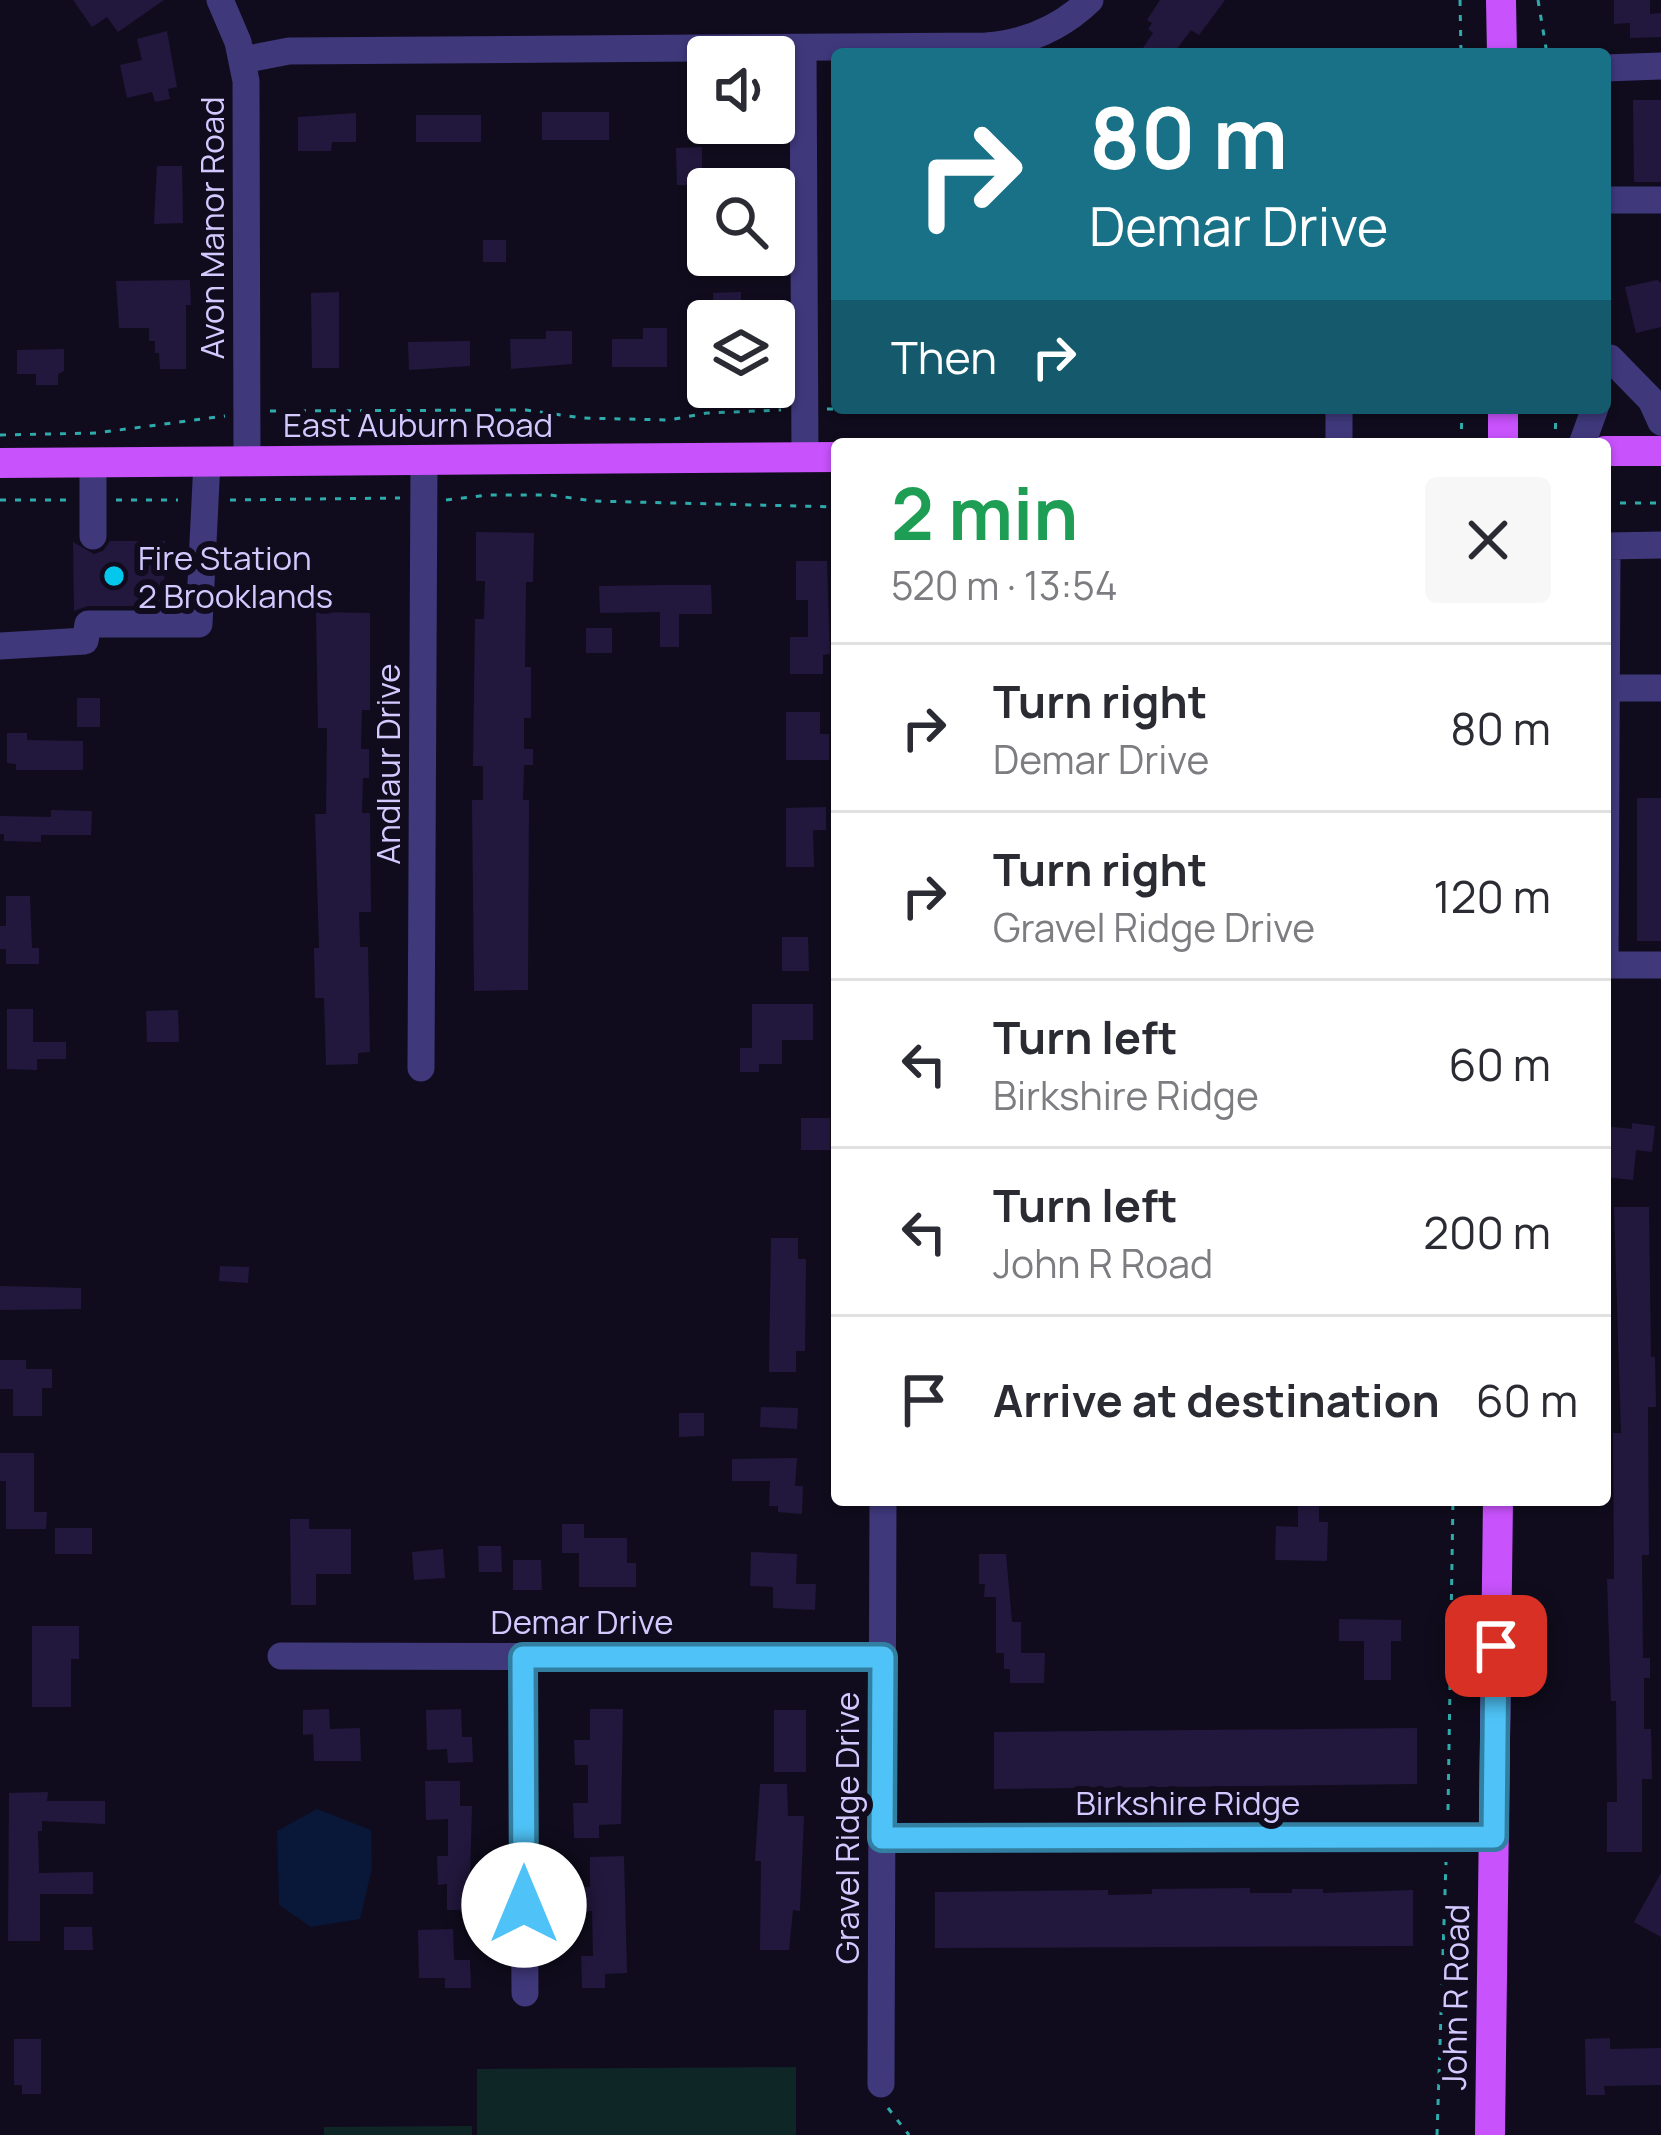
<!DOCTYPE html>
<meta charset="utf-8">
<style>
:root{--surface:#fff;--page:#f7f7f7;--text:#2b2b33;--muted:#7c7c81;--line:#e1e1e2}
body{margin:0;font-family:Manrope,sans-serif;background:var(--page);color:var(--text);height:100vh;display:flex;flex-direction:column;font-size:45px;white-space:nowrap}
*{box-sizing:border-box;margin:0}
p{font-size:39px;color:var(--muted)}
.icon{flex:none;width:66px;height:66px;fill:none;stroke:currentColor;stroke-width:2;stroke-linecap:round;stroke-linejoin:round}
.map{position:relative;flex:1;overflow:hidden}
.side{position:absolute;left:831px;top:438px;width:780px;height:1068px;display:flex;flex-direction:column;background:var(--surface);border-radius:12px;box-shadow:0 3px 9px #0004}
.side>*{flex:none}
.guide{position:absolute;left:831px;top:48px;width:780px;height:366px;border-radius:12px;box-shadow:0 3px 9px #0004;background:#197187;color:#fff;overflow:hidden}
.fabs{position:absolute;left:687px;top:36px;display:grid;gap:24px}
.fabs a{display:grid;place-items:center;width:108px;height:108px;border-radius:12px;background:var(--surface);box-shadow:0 3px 9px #0004;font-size:60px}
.pin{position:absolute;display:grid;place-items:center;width:102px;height:102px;color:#fff;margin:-51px;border-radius:24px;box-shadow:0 6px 18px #0006}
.me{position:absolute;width:132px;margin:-66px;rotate:0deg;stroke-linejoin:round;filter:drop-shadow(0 0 9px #0008)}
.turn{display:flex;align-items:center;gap:42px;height:252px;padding:0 60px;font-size:54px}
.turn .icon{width:156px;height:156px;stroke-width:2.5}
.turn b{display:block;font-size:84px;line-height:102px}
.then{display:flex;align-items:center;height:114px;padding:0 60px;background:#0003;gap:24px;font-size:45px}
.round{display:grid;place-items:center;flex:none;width:126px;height:126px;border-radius:12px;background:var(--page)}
.head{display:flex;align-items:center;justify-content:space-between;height:204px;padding:0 60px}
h1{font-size:72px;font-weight:700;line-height:90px;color:#1e9e55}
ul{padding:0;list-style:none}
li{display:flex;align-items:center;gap:36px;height:168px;padding:0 60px;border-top:3px solid var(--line)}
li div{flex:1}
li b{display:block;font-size:45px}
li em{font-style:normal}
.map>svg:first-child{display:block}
</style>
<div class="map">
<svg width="1661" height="2135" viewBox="0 0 1661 2135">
<rect width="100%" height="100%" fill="#100c1d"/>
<!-- green -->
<g fill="#0f2627">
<polygon points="796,2067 796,2135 477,2135 477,2069"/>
<polygon points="472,2126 472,2135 324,2135 324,2127"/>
</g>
<!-- water -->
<polygon fill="#091738" points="317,1809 371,1830 372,1868 360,1919 311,1927 279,1905 277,1831"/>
<!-- building -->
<g fill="#22183d">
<polygon points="73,0 164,0 118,32 107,17 92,27"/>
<polygon points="1160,0 1225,0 1199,35 1191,30 1173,54 1139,54 1153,33 1148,29 1152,23 1147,20"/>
<polygon points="1614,0 1650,0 1650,14 1661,13 1661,37 1630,38 1630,23 1614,24"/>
<polygon points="167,31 177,87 168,89 170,99 155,102 152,92 127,98 120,65 142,60 137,39"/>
<polygon points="1633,100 1661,100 1661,182 1634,182"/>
<polygon points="687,111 708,111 708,123 740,123 740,140 687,140"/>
<rect x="542" y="112" width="67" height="28"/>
<polygon points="356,113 356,142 332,142 331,151 298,151 298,117"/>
<rect x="416" y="115" width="65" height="27"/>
<polygon points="702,147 702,185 677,185 676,148"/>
<polygon points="157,166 182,166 183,223 154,224"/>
<rect x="483" y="240" width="23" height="22"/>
<polygon points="190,280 191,305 186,305 186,369 160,369 159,353 155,353 155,341 149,341 149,328 119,328 116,281"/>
<polygon points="1657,280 1661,283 1661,327 1636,333 1625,287"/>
<polygon points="339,292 339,368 312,368 311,293"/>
<polygon points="741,292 741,321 714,321 713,293"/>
<polygon points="643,328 667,328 667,367 612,367 612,339 643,339"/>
<polygon points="546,331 572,331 572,364 511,369 510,339 546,339"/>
<polygon points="470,341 470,366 409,370 408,342"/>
<polygon points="64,349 64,371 58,374 58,385 36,385 36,374 17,374 17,350"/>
<polygon points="476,532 534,533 533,582 526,582 525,667 531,667 531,718 524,718 524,749 533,749 533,765 524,765 523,800 529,800 528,990 474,991 472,800 483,800 483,766 473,766 475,619 484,619 485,581 476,581"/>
<polygon points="110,541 165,541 164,606 88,606 74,611 73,542 94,554 103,551"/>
<polygon points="796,561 827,561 830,654 823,655 823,674 790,674 790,637 808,637 808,600 796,600"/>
<polygon points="665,585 711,585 712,614 679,614 679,647 660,647 660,612 600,613 599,586"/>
<polygon points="316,612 370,613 370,710 362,710 361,749 369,749 369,778 363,778 362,813 370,813 371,912 359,912 360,947 368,947 370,1052 358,1053 358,1064 326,1065 324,998 315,998 314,948 319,948 315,814 326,814 327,728 318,728"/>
<rect x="586" y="628" width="26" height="25"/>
<rect x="77" y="698" width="23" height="29"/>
<polygon points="786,712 820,712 820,734 829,734 829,760 786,760"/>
<polygon points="7,733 27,733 27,740 83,741 83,770 16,770 16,764 7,763"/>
<rect x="1637" y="798" width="24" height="143"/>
<polygon points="826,807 826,830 813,830 814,867 786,867 786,808"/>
<polygon points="51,810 92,811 91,835 41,835 41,842 4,841 4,834 0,834 0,816 51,817"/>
<polygon points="6,896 30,896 32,948 39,948 39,964 6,964 6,949 0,949 0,926 6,926"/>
<polygon points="782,937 808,937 809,971 782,971"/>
<polygon points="752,1004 813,1004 813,1040 782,1040 782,1064 759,1064 759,1072 740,1072 740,1048 752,1048"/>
<polygon points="7,1009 33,1009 33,1042 66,1042 66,1059 37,1059 37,1070 7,1069"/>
<polygon points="178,1010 179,1042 147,1042 146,1011"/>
<rect x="801" y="1118" width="29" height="32"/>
<polygon points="1632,1123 1655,1126 1652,1152 1636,1150 1633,1180 1605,1177 1605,1126 1632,1129"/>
<polygon points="1614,1207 1649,1207 1651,1357 1655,1357 1656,1407 1648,1407 1649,1555 1642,1555 1643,1658 1650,1658 1650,1678 1644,1678 1644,1729 1651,1729 1652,1779 1642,1779 1642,1852 1607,1852 1607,1802 1617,1802 1616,1701 1611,1701 1607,1579 1614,1579 1613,1433 1621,1433"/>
<polygon points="771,1238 798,1238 798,1259 806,1259 805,1351 796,1351 796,1372 769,1372"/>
<polygon points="220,1266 249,1267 248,1283 219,1281"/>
<polygon points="0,1286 81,1288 81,1309 0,1310"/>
<polygon points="0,1360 26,1360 26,1369 52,1369 52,1388 42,1388 42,1416 13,1416 13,1389 0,1389"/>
<polygon points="761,1407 798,1408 797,1429 760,1427"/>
<polygon points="679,1413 704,1413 704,1436 679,1437"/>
<polygon points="0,1453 34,1453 34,1512 47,1512 46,1529 6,1529 6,1481 0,1481"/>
<polygon points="797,1458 795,1486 803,1486 802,1514 778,1512 778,1506 769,1506 770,1481 732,1481 732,1459"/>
<polygon points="1298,1502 1319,1503 1319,1522 1328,1522 1327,1561 1275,1560 1276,1526 1298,1527"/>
<polygon points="290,1519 309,1519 309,1529 351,1529 351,1574 316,1574 316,1605 291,1605"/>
<polygon points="562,1524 584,1524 584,1538 627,1538 627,1563 636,1563 636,1587 579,1587 579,1553 562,1553"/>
<rect x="55" y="1528" width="37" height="26"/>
<polygon points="478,1546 501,1546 502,1572 479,1572"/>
<polygon points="443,1549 445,1578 414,1580 412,1552"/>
<polygon points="751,1552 797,1554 796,1584 816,1584 815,1610 773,1608 773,1587 750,1586"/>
<polygon points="979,1554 1006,1554 1012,1622 1021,1622 1021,1653 1045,1653 1044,1683 1010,1683 1010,1669 1004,1669 1004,1653 996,1653 996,1597 984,1597 985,1584 979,1584"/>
<polygon points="513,1560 541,1560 542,1590 513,1590"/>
<polygon points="1339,1619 1401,1620 1401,1641 1391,1641 1391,1680 1364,1680 1364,1641 1339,1641"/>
<polygon points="32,1626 79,1626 79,1659 71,1659 71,1707 32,1707"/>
<polygon points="329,1709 330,1729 360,1728 361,1761 314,1761 313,1734 303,1735 303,1710"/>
<polygon points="461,1709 462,1737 472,1737 473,1762 448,1763 447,1749 427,1750 426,1710"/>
<polygon points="590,1709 623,1709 621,1824 599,1825 599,1838 574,1838 573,1803 588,1803 588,1765 575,1765 574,1740 590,1740"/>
<rect x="774" y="1710" width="32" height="62"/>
<polygon points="1417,1728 1417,1784 994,1789 994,1732"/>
<polygon points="425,1781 460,1781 460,1806 472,1806 470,1875 473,1875 474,1910 447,1910 447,1884 438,1885 437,1856 448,1856 448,1819 426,1820"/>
<polygon points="760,1784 787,1784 788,1816 804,1816 800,1911 793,1910 789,1950 760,1950 761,1861 755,1861"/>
<polygon points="48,1792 47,1801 105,1801 105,1824 42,1821 42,1831 38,1831 39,1873 93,1872 93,1894 40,1894 40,1941 8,1941 9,1793"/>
<polygon points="624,1856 627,1973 605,1974 605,1988 582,1988 581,1956 593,1956 592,1911 577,1911 576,1887 590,1887 590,1857"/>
<polygon points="1661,1873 1661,1937 1634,1922"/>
<polygon points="1250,1888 1250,1893 1292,1893 1292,1889 1323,1889 1323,1893 1413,1890 1413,1946 935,1948 935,1892 1108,1890 1108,1895 1152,1894 1152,1889"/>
<polygon points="64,1927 92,1927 93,1950 64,1950"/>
<polygon points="453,1929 454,1960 470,1960 471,1988 445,1988 445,1978 419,1978 418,1930"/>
<polygon points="1610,2038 1610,2049 1661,2048 1661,2085 1604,2086 1605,2095 1586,2095 1585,2039"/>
<polygon points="14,2039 41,2039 41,2094 22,2094 22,2085 14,2085"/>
</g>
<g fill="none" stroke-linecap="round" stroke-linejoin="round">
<!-- path -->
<g stroke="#2fabac" stroke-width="3" stroke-dasharray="6 9" stroke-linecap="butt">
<polyline points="1460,0 1461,54"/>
<polyline points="1538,0 1547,54"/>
<polyline points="827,409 919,408"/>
<polyline points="270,411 526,410 582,418 669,420 707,413 781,410"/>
<polyline points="0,435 96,433 225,416"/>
<polyline points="1461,444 1462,408"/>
<polyline points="1555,444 1556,408"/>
<polyline points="0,500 70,500"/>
<polyline points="116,500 178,500"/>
<polyline points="230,500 400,498"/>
<polyline points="446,500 489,495 550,495 594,501 837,507"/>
<polyline points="1605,503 1661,503"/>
<polyline points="1448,1810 1453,1500"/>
<polyline points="888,2108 909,2135"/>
<polyline points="1437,2135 1446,1862"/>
</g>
<!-- minor -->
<g stroke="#3f387b" stroke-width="27">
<polyline points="220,0 238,42 246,81 247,461"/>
<polyline points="803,48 805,458"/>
<path d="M243,60L289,51L986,46C1026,43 1061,28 1090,0"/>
<polyline points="1605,68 1661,66"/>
<polyline points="1605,200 1661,200"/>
<polyline points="1610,358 1651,400 1661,422"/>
<polyline points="1339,408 1339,444"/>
<polyline points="1582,444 1595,408"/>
<polyline points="93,536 93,462"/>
<polyline points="0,646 85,641 88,624 199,624 207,461"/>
<polyline points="1605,688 1661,688"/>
<polyline points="1605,965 1607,546 1661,545"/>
<polyline points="1605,965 1661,965"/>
<polyline points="421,1068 424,460"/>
<polyline points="281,1656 883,1657"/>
<polyline points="523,1657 525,1993"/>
<polyline points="882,1838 1494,1837"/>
<polyline points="881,2084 883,1500"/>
</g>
<!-- major -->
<g stroke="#c852fc" stroke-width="30">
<polyline points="1501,0 1502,54"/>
<polyline points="1503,408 1503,444"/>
<polyline points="1605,451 1661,451"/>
<polyline points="0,463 837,457"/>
<polyline points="1490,2135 1498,1500"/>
</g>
</g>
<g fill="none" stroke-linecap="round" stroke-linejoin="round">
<defs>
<polyline id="route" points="524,1905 523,1657 883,1657 882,1838 1494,1837 1496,1646"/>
</defs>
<!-- route casing -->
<use href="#route" stroke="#337fa1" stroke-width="30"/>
<!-- route -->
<use href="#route" stroke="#4fc3f7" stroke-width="21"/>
</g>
<!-- markers -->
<circle fill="#04c7ee" stroke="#100c1d" stroke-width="4.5" cx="114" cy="576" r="12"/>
<g text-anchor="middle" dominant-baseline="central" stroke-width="12" stroke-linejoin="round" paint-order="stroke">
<!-- street labels -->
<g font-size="33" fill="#d2c9fe" stroke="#100c1d">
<text transform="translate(211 228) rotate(-90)">Avon Manor Road</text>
<text x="418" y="424">East Auburn Road</text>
<text transform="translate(387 764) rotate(-90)">Andlaur Drive</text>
<text x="582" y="1621">Demar Drive</text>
<text x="1188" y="1802">Birkshire Ridge</text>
<text transform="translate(846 1828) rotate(-90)">Gravel Ridge Drive</text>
<text transform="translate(1455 1997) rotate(-89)">John R Road</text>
</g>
<!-- poi labels -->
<g font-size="33" fill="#d2c9fe" stroke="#100c1d" text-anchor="start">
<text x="138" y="557">Fire Station<tspan x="138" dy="38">2 Brooklands</tspan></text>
</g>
</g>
</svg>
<div class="fabs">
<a><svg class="icon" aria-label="sound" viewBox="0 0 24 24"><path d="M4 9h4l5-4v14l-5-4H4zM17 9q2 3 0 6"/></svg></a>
<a><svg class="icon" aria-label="search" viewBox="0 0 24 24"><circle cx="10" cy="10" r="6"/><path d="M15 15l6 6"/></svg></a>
<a><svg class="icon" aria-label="layers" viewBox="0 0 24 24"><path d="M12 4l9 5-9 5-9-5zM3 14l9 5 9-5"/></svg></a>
</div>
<div class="pin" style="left:1496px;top:1646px;background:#d93025"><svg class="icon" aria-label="arrive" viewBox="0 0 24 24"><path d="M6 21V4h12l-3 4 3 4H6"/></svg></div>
<svg class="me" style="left:524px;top:1905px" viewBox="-20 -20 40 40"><circle r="19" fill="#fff"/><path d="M0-13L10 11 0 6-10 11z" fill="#4fc3f7"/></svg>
<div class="guide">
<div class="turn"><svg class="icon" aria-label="right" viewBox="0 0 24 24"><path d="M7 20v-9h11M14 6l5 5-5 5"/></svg><div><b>80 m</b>Demar Drive</div></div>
<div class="then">Then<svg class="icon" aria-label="right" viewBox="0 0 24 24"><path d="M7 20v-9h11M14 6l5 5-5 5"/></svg></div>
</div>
<section class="side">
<div class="head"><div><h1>2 min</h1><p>520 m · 13:54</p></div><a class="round"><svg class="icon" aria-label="close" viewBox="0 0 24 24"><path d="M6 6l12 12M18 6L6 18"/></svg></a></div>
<ul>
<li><svg class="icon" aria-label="right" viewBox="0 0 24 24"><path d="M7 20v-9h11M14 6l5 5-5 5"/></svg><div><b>Turn right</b><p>Demar Drive</p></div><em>80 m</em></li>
<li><svg class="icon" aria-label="right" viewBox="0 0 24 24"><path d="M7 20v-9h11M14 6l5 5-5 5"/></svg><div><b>Turn right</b><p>Gravel Ridge Drive</p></div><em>120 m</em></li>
<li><svg class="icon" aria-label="left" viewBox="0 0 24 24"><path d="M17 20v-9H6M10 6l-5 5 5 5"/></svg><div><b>Turn left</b><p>Birkshire Ridge</p></div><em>60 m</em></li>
<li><svg class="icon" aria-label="left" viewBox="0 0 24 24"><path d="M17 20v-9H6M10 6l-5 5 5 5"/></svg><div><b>Turn left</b><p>John R Road</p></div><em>200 m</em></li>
<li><svg class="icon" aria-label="arrive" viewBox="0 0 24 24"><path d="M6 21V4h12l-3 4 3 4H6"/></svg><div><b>Arrive at destination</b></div><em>60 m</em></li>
</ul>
</section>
</div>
